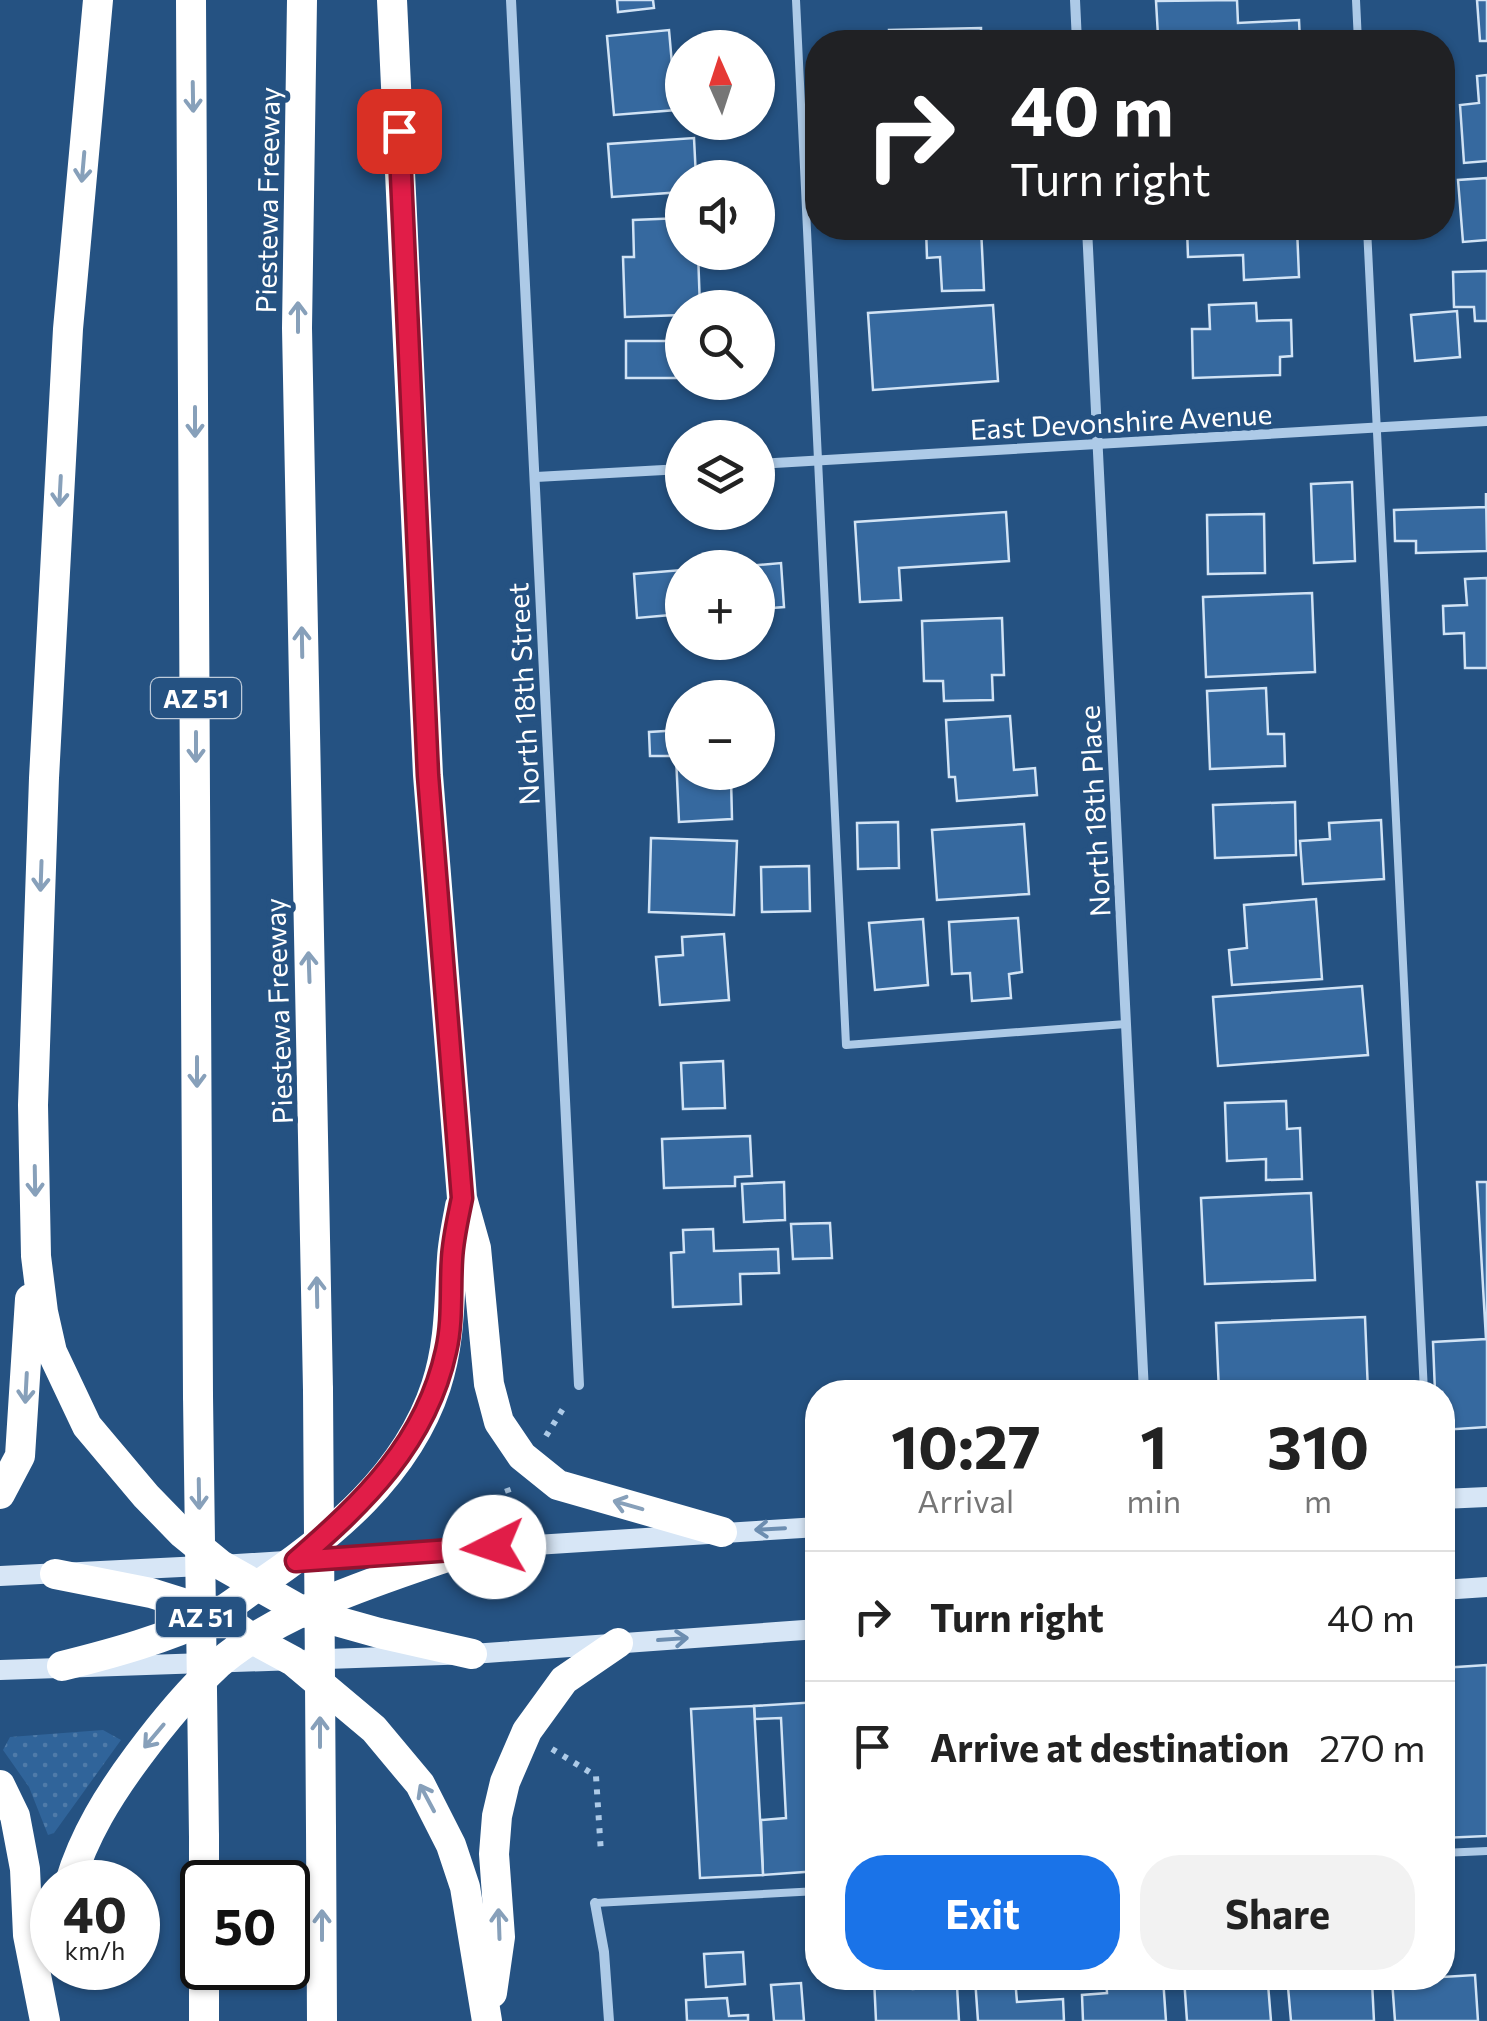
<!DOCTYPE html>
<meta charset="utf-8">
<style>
:root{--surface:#fff;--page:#f2f2f2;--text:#222;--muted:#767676;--line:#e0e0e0;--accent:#1a73e8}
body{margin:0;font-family:Commissioner,sans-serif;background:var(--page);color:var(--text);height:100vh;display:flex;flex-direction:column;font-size:38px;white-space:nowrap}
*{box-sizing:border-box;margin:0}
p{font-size:32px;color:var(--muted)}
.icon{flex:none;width:55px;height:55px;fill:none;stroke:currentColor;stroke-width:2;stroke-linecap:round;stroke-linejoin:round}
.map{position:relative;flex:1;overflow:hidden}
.panel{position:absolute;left:805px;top:1380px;width:650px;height:610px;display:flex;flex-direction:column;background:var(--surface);border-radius:40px;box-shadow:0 2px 8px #0004}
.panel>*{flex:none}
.hud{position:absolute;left:805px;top:30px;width:650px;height:210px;border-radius:40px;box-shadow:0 2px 8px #0004;background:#202124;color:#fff;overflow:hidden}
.needle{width:65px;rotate:357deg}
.controls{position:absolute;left:665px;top:30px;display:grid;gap:20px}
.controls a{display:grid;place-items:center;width:110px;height:110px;border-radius:50%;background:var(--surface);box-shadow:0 2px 8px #0004;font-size:50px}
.speed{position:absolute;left:30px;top:1860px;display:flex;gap:20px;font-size:50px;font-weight:700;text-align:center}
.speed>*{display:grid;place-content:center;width:130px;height:130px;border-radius:50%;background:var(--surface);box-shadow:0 2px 8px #0004;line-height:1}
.speed small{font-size:25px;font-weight:400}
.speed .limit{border:5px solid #111;border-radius:15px;background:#fff;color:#111}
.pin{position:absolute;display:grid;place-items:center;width:85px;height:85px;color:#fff;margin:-42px;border-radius:20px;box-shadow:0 5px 15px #0006}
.me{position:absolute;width:110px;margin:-55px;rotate:266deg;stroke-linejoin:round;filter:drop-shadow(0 0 8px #0008)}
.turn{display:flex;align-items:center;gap:35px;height:210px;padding:0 40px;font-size:45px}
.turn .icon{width:130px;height:130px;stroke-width:2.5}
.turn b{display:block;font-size:70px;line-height:85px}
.eta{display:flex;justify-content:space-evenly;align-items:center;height:170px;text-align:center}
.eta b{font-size:60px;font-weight:700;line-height:70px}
.button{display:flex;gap:20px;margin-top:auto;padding:20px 40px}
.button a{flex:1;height:115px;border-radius:40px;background:var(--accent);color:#fff;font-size:40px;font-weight:700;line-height:115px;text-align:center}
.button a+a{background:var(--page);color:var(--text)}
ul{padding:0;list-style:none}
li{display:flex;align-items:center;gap:30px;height:130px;padding:0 40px;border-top:2px solid var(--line)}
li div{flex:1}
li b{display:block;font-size:38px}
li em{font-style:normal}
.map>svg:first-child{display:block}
</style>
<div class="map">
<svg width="1487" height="2021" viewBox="0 0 1487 2021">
<defs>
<pattern id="grass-dots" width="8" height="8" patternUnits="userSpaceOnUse" patternTransform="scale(2.5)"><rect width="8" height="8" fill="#30649a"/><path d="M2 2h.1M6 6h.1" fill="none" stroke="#4f7ba9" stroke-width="1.8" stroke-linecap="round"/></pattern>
</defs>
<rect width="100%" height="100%" fill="#255282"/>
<!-- grass -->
<polygon fill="url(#grass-dots)" points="103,1730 121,1740 54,1833 48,1835 29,1787 3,1750 10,1737"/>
<!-- building -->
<g fill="#36699f" stroke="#d1e3f5" stroke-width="2.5">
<polygon points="617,0 653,0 654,8 618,12"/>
<polygon points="1237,0 1238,23 1299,20 1300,42 1145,42 1144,37 1158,36 1156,1"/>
<polygon points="1477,0 1487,0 1487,41 1480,41"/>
<polygon points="981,28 981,42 889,42 889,30"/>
<polygon points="669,30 676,110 614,115 607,36"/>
<polygon points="1487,75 1487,161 1464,163 1460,105 1479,103 1477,76"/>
<polygon points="818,104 818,190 811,105"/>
<polygon points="694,138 696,178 682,178 682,192 612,197 608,144"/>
<polygon points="1487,178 1487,240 1463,242 1458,180"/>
<polygon points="682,218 682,252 698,252 700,308 682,308 682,315 625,317 623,257 634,257 633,220"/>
<polygon points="926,228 981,228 984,290 942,291 940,257 927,258"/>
<polygon points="1187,228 1297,228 1299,277 1244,280 1243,255 1188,257"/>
<polygon points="1487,271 1487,321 1475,321 1474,307 1454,307 1453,272"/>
<polygon points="1256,303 1257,321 1291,320 1292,356 1280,357 1280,375 1193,378 1192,329 1210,329 1209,305"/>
<polygon points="993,305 998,381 873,390 868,313"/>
<polygon points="1457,311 1460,357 1415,361 1411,315"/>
<rect x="626" y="341" width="50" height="37"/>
<polygon points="1352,482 1355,561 1314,563 1311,484"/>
<polygon points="1486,493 1487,551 1416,553 1416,541 1395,541 1394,510 1486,507"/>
<polygon points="1006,512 1009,561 899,568 901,600 860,602 855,522"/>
<polygon points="1264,514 1265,573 1208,574 1207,515"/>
<polygon points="781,563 784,607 758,609 758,568 723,568"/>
<polygon points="682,570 682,614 637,618 634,574"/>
<polygon points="1487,578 1487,668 1465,668 1464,633 1444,634 1443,606 1467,605 1465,579"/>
<polygon points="1312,593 1315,672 1206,677 1203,597"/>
<polygon points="1002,618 1004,675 992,675 993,700 944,701 943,681 924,681 922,621"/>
<polygon points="1266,688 1268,734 1284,734 1285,766 1210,769 1207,691"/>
<polygon points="1010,716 1014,770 1035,768 1037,795 957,801 955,777 949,777 946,720"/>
<polygon points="682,730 682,772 748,772 748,778 731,778 732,819 679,822 676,756 650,756 649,732"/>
<polygon points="1295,802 1296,855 1215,858 1213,805"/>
<polygon points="1381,820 1384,879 1303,884 1300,841 1330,839 1329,823"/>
<polygon points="898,822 899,868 858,869 857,823"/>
<polygon points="1024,824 1029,894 937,900 932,830"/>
<polygon points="651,838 737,841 734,915 649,912"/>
<polygon points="809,866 810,911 762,912 761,867"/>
<polygon points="1316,899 1322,979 1232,985 1229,950 1247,948 1244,905"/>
<polygon points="1018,918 1022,972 1009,974 1011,998 972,1001 970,973 952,974 949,922"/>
<polygon points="923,919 928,985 875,990 869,923"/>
<polygon points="724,934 729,1000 660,1005 656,957 683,955 682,937"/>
<polygon points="1362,986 1368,1055 1218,1066 1213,997"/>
<polygon points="723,1061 725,1108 683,1109 681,1063"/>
<polygon points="1286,1101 1287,1129 1300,1128 1302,1179 1266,1180 1266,1159 1227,1161 1225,1103"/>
<polygon points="750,1136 752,1176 735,1177 735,1186 664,1188 662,1139"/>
<polygon points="784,1182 785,1220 744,1222 742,1184"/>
<polygon points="1477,1182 1487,1182 1487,1427 1442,1430 1442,1392 1435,1392 1433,1342 1486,1339"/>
<polygon points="1311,1193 1315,1280 1205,1284 1201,1198"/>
<polygon points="830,1223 832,1258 793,1259 791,1224"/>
<polygon points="713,1229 714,1251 778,1249 779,1273 740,1274 741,1304 673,1307 671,1253 684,1252 683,1230"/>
<polygon points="1365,1317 1368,1392 1219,1392 1216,1323"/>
<polygon points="1487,1665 1487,1836 1442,1838 1442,1668"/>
<polygon points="818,1702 818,1871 763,1875 761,1820 786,1818 781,1718 755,1719 754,1706"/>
<polygon points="754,1706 763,1875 700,1878 691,1709"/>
<polygon points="743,1952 745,1984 706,1987 704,1954"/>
<polygon points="1475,1975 1478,2021 1395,2021 1392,1980"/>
<polygon points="874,1978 913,1978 913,1989 957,1986 959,2021 876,2021"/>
<polygon points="975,1978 1015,1978 1017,2002 1063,1999 1064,2021 978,2021"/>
<polygon points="1106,1978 1163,1978 1166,2021 1083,2021 1082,1995 1107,1993"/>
<polygon points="1184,1978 1214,1978 1214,1987 1268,1984 1271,2021 1187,2021"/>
<polygon points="1372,1982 1374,2021 1291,2021 1288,1987"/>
<polygon points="801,1983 804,2021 774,2021 771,1985"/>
<polygon points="727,1998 729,2016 748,2015 748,2021 687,2021 686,2000"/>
</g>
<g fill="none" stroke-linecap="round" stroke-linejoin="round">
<!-- path -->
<g stroke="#adcae7" stroke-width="6" stroke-dasharray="5 8" stroke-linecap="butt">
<polyline points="546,1436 566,1404"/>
<polyline points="507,1488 513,1505"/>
<polyline points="552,1749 596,1776 601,1853"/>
</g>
<!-- lane -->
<g stroke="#adcae7" stroke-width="8">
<polyline points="796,0 846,1045 1126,1024"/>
<polyline points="1356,0 1358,42"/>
<polyline points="1367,228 1424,1392"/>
<polyline points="1442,1853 1487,1851"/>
<polyline points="595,1903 818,1891"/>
</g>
<!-- street -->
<g stroke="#adcae7" stroke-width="10">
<polyline points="511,0 579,1385"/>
<polyline points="1075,0 1077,42"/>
<polyline points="1087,228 1144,1392"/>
<polyline points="758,464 1487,421"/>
<polyline points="536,477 682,469"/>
<polyline points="595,1903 604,1952 609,2021"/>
</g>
<!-- secondary -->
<g stroke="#d7e6f6" stroke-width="20">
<polyline points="1442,1499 1487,1497"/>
<polyline points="0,1576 221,1565 818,1527"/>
<polyline points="1442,1590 1487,1587"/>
<polyline points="0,1670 472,1654 818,1629"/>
</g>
<!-- highway -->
<g stroke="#fff" stroke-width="30">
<polyline points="98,0 68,329 44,778 33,1105 36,1256 43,1312 52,1352 87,1426 146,1496 183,1534 221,1565 304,1612 379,1633 472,1654"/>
<polyline points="191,0 198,1396"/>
<polyline points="302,0 297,328 318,1390"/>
<polyline points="392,0 428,775 462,1198 476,1248 489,1384 499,1422 522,1456 558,1485 722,1532"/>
<polyline points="0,1494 20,1456 30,1299"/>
<polyline points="55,1574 151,1593 218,1614 254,1640 293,1661 374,1729 420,1784 451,1845 465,1887 487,2021"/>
<path d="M62,1666C114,1653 165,1639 213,1616C229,1608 243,1596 257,1586C332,1536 407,1474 436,1386C450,1343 449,1303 452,1258C453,1241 457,1223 460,1206"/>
<polyline points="0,1785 15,1816 25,1869 28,1935 45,2021"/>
<polyline points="321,1829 322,2021"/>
<path d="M70,1882C84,1835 109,1795 138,1756C161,1725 189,1691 218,1664C282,1608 393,1576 473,1548"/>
<polyline points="204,1882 204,1837"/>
<polyline points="492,1993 500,1937 494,1854 497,1816 505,1782 527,1731 564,1680 618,1643"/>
<polyline points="204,2021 204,1968"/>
</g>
<!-- highway-bridge -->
<g stroke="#fff" stroke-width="30">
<polyline points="318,1390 321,1829"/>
<polyline points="198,1396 204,1837"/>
</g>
</g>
<!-- one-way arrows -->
<defs><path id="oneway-shaft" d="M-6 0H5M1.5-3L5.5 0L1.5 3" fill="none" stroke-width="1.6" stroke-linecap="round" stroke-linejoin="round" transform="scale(2.5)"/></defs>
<g stroke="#87a0ba">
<use href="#oneway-shaft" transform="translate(193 97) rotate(89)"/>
<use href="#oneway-shaft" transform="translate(83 167) rotate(95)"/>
<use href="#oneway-shaft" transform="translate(298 317) rotate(-90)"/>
<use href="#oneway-shaft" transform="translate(195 422) rotate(90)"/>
<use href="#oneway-shaft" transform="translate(60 491) rotate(93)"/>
<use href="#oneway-shaft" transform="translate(302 642) rotate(-91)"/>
<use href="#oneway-shaft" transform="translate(196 747) rotate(90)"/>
<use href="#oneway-shaft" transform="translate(41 876) rotate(92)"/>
<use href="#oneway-shaft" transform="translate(309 967) rotate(-92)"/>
<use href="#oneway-shaft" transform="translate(197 1072) rotate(90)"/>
<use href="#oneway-shaft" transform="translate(35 1181) rotate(89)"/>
<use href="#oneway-shaft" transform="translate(317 1292) rotate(-91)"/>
<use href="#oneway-shaft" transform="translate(26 1388) rotate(93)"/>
<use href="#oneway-shaft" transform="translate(199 1494) rotate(89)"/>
<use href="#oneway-shaft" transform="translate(628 1505) rotate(-164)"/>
<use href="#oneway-shaft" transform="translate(320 1732) rotate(-90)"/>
<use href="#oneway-shaft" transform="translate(154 1736) rotate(130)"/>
<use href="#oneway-shaft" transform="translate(427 1798) rotate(-118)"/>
<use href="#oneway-shaft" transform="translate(499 1924) rotate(-92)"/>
<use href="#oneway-shaft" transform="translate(322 1925) rotate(-90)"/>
</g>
<g stroke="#6c8db0">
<use href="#oneway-shaft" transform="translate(770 1529) rotate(177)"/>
<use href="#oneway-shaft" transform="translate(673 1639) rotate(-4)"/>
</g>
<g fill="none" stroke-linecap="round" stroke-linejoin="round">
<defs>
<path id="route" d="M399,131L428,775L462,1198C458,1218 453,1239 452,1259C450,1290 453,1321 446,1351C426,1443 364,1502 296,1561L494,1547"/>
</defs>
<!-- route casing -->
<use href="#route" stroke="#92132f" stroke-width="25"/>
<!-- route -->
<use href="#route" stroke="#e11d48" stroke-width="18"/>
</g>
<g text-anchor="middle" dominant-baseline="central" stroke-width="10" stroke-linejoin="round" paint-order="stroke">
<!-- shield labels -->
<g fill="#255282" stroke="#becbda" stroke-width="2.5">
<rect x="151" y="678" width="90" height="40" rx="8"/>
<rect x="156" y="1597" width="90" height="40" rx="8"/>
</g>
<g font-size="25" font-weight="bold" fill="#fff">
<text x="196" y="698">AZ 51</text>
<text x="201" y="1617">AZ 51</text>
</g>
<!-- street labels -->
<g font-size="28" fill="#fff" stroke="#255282">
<text transform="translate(267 200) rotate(-89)">Piestewa Freeway</text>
<text transform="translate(1121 421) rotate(-3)">East Devonshire Avenue</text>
<text transform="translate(523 694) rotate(-93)">North 18th Street</text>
<text transform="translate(1094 811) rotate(-93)">North 18th Place</text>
<text transform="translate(278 1011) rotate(-92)">Piestewa Freeway</text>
</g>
</g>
</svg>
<div class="controls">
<a><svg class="needle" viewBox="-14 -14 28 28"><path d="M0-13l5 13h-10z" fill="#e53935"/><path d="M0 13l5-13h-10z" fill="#767676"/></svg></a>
<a><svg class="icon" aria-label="sound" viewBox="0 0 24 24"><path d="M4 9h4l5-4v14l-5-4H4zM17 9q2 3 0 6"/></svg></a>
<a><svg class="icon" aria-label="search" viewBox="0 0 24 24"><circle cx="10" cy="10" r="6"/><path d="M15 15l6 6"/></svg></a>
<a><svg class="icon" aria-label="layers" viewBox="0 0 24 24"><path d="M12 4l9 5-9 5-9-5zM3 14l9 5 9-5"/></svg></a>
<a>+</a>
<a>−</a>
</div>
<div class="speed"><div>40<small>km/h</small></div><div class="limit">50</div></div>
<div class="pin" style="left:399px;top:131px;background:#d93025"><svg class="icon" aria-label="arrive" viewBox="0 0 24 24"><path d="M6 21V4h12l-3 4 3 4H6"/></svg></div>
<svg class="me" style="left:494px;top:1547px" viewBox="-20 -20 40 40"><circle r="19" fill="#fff"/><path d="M0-13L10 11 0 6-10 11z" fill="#e11d48"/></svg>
<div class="hud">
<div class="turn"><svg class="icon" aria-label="right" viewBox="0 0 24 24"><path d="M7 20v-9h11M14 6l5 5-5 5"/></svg><div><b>40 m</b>Turn right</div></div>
</div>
<section class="panel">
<div class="eta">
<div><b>10:27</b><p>Arrival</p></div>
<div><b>1</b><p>min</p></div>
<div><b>310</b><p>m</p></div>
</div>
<ul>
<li><svg class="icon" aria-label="right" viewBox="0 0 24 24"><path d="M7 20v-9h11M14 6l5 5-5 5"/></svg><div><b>Turn right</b></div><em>40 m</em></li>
<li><svg class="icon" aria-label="arrive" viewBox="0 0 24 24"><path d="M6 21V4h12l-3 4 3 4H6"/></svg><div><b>Arrive at destination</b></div><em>270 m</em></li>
</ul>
<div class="button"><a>Exit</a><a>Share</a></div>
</section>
</div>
